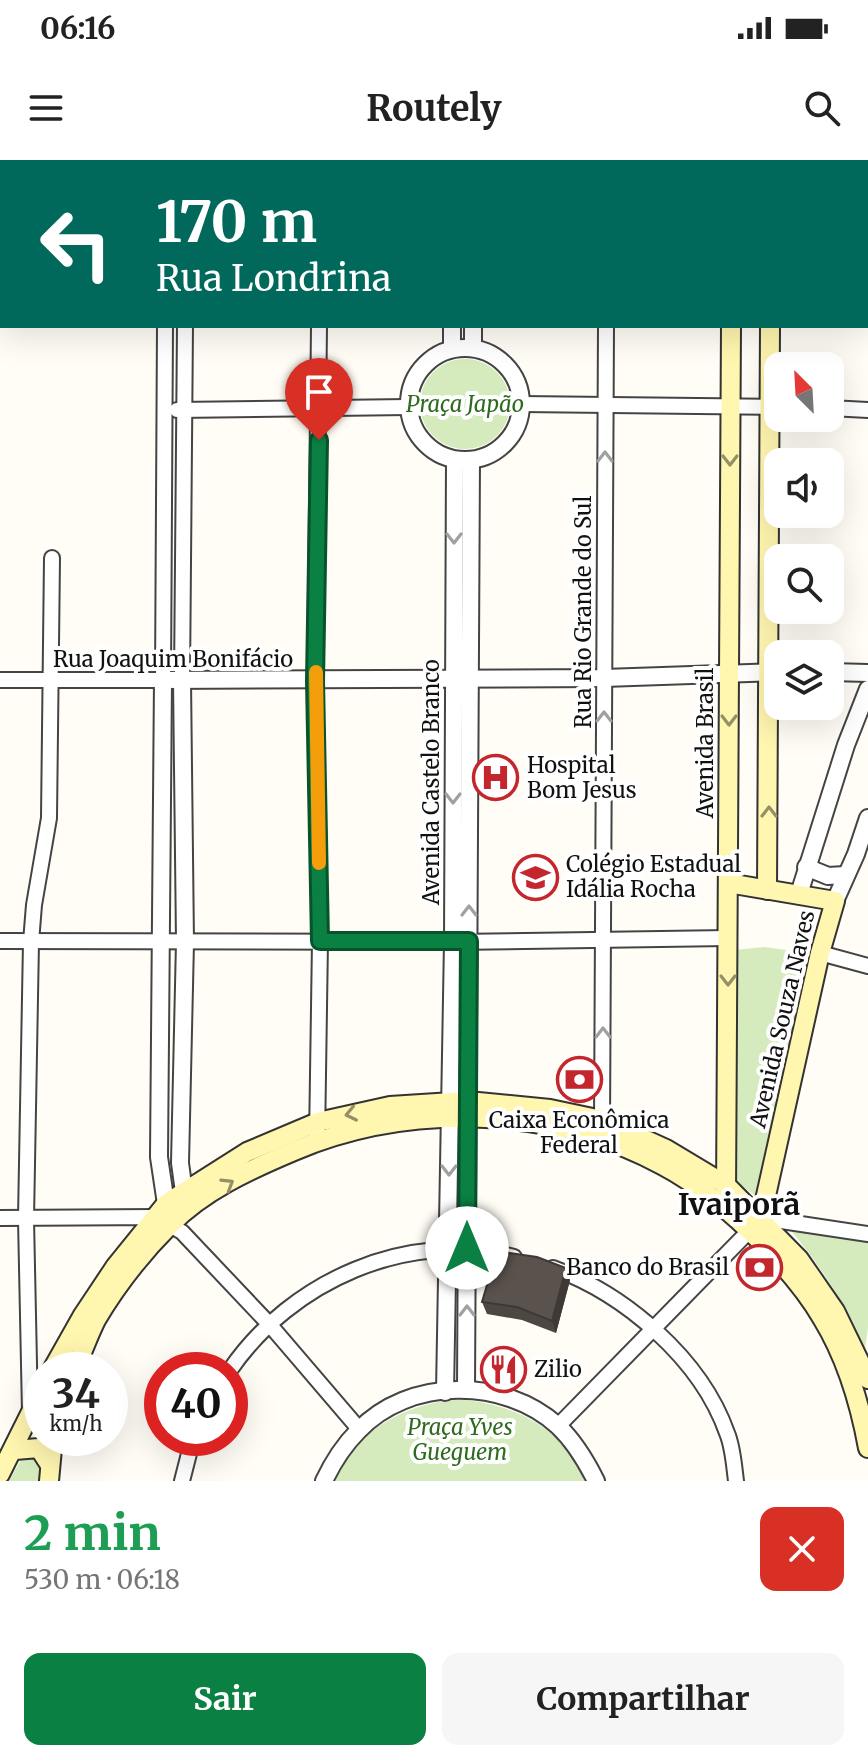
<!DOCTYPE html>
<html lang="pt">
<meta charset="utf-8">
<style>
:root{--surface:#fff;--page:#f6f6f6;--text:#222;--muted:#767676;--accent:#0b8043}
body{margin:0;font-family:Merriweather,serif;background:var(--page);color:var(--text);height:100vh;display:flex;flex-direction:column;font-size:30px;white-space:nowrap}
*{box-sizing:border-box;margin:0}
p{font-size:26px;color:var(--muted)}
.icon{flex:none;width:44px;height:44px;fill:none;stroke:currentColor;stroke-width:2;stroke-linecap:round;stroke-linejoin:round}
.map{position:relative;height:1321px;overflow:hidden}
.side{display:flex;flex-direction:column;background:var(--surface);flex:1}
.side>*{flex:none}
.guide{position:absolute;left:0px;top:0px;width:868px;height:168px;box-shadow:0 8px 32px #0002;background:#00695c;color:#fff;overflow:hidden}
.needle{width:52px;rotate:336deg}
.buttons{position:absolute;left:764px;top:192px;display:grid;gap:16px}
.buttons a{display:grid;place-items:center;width:80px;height:80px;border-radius:16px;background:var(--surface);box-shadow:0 8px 32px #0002;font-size:40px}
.speed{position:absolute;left:24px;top:1192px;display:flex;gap:16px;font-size:40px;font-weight:700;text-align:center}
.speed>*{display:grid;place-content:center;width:104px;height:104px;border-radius:50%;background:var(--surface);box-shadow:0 8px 32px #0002;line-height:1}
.speed small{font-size:20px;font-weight:400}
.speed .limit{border:12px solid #d22;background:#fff;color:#111}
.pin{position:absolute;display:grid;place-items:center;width:68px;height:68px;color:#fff;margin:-82px -34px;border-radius:50% 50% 50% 0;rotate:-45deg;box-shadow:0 0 8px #0007}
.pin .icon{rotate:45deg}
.me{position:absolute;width:88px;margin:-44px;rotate:0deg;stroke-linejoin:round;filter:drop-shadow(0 0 6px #0008)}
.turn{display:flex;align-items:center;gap:28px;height:168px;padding:0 24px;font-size:36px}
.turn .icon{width:104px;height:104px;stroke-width:2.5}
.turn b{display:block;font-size:56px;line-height:68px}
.round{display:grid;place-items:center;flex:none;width:84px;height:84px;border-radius:16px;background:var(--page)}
.summary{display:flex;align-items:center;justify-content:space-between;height:136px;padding:0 24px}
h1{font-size:48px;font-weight:700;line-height:60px;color:#1e9e55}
.action{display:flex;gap:16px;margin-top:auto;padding:16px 24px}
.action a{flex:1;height:92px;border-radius:16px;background:var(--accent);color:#fff;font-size:32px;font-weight:700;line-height:92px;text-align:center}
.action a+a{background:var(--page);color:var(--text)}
.status{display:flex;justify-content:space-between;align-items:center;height:56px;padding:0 40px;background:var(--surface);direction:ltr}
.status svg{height:22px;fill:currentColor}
header{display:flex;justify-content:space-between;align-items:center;height:104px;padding:0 24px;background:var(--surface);font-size:36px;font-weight:700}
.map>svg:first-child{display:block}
</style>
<div class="status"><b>06:16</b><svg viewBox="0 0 49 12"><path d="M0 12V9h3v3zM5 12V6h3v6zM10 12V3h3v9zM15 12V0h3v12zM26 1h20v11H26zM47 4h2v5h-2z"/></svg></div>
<header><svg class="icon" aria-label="menu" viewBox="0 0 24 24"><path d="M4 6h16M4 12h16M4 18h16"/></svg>Routely<svg class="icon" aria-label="search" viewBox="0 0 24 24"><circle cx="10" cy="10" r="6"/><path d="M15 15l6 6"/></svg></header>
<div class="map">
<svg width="868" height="1321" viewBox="0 0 868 1321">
<rect width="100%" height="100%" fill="#fffdf5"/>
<!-- green -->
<g fill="#d5ebbd">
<circle cx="465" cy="244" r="45"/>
<polygon points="764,787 815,794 758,1038 733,1019 735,790"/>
<path d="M787,1066L868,1081V1167L865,1189C844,1143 820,1104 787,1066Z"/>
<path d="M455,1239C510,1243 563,1265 585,1321H335C355,1270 403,1246 455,1239Z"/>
<polygon points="31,1293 42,1302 40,1321 8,1321 23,1297"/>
</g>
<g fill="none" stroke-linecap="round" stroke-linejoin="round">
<defs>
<g id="minor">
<polyline points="46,0 46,2"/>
<polyline points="165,0 165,2"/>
<polyline points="317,0 317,2"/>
<polyline points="187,2 187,0"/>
<polyline points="607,2 607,0"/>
<polyline points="521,244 778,247"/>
<polyline points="830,248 868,250"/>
<polyline points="177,250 408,247"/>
<polyline points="0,520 163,520 165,166"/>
<polyline points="182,520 185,166"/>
<polyline points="0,781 453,782 728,778"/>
<polyline points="820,793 868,806"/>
<polyline points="602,967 606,166"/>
<polyline points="317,981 320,781 315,521 319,166"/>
<polyline points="0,1058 156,1057 182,1072 270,1165 359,1269"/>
<polyline points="761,1058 868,1074"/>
<path d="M553,1108C625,1134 701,1199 727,1273C733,1287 734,1306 736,1321"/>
<path d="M230,1210C291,1121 408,1069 514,1097"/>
<polyline points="30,1252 26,1059 31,782 34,745 49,658 52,398"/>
<polyline points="558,1266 750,1070"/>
<polyline points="182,1321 193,1278"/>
</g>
<g id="tertiary">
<polyline points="455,2 455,0"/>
<polyline points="474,2 474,0"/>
<circle cx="465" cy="244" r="56"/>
<polyline points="473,188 473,166"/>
<polyline points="452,189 452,166"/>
<polyline points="830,512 868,513"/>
<polyline points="182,520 185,782 180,1003 184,1032 188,1041"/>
<polyline points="806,707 828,716 845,715"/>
<polyline points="799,734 846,585 868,529"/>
<polyline points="835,741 856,694 868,658"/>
<polyline points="174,1054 166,1044 159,997 163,520 604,518 778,512"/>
<polyline points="466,1229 471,300"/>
<polyline points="445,1232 453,782 455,300"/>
<path d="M324,1321C333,1302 343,1286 358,1271C409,1217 504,1217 558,1266C575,1282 586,1301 596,1321"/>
</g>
<g id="secondary">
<polyline points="732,2 732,0"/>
<polyline points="770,2 770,0"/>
<polyline points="728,723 835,741 820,793 761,1058 754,1065"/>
<polyline points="767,730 770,166"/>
<polyline points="726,1035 731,166"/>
<polyline points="52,1210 83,1155 115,1107 166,1044 184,1032 247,992 318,962 390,946 468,941 550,949 602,960 666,989 726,1025 799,1099 835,1151 868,1219"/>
<path d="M74,1210C82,1194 88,1176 96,1160C116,1126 142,1093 170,1065C203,1031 251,1009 294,991C407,943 553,946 662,1005C702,1026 735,1055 766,1087C787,1109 807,1132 822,1158C846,1197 860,1244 868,1288"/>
<polyline points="15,1290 39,1288 50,1305"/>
<polyline points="0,1314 42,1230"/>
<polyline points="49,1321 53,1278"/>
</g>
</defs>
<!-- minor casing -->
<use href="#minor" stroke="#444" stroke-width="18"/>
<!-- tertiary casing -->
<use href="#tertiary" stroke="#444" stroke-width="20"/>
<!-- secondary casing -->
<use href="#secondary" stroke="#333" stroke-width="22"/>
<!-- minor -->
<use href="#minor" stroke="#fff" stroke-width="14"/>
<!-- tertiary -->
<use href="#tertiary" stroke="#fff" stroke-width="16"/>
<!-- secondary -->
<use href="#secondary" stroke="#fff6b0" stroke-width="18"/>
</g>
<!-- wall -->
<polygon fill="#4d4742" points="570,1120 556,1173 522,1160 487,1154 482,1142"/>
<!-- shaded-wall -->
<polygon fill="#3f3936" points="566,1108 570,1120 556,1173 552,1161"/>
<!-- building -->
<polygon fill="#5a524d" stroke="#3f3936" stroke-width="2" points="497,1091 537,1097 566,1108 552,1161 517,1147 482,1142"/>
<!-- one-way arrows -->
<defs><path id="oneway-chevron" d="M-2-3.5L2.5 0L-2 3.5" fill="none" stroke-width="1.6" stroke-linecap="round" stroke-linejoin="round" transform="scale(2)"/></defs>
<g stroke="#a0a0a0">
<use href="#oneway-chevron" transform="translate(605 297) rotate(-90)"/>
<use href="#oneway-chevron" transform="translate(454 378) rotate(90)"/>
<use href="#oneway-chevron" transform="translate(604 557) rotate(-90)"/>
<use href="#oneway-chevron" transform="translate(453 638) rotate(90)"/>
<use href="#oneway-chevron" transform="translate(469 751) rotate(-90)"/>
<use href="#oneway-chevron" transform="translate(603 873) rotate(-90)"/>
<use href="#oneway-chevron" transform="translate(449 1010) rotate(90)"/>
<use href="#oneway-chevron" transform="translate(467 1151) rotate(-90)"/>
</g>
<g stroke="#948f68">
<use href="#oneway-chevron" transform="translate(730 300) rotate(90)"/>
<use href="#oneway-chevron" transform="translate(729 560) rotate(90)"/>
<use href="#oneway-chevron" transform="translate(769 652) rotate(-90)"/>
<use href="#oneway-chevron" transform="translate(728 820) rotate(90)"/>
<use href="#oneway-chevron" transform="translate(351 954) rotate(168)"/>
<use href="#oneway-chevron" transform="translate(228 1024) rotate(-32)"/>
</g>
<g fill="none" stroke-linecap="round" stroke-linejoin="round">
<defs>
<polyline id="route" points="319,280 315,521 320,781 469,781 467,1088"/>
</defs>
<!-- route casing -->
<use href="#route" stroke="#07532c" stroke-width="20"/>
<!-- route -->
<use href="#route" stroke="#0b8043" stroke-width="14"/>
<!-- slow -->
<polyline stroke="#f59e0b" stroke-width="14" points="316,512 319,703"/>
</g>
<!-- icons -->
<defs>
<symbol id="hospital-ring" viewBox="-11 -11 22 22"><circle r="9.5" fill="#fff" stroke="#c4262e" stroke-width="1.5"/><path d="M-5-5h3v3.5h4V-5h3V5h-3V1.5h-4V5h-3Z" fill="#c4262e"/></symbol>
<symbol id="school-ring" viewBox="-11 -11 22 22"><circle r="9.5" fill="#fff" stroke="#c4262e" stroke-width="1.5"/><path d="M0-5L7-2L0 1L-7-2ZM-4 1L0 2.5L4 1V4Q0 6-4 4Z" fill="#c4262e"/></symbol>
<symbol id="bank-ring" viewBox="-11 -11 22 22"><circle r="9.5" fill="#fff" stroke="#c4262e" stroke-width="1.5"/><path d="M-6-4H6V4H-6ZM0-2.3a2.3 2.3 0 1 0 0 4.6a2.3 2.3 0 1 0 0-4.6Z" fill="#c4262e"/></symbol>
<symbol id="restaurant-ring" viewBox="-11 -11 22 22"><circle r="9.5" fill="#fff" stroke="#c4262e" stroke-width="1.5"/><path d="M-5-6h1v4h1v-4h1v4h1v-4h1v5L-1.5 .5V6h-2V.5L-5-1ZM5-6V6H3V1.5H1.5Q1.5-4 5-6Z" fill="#c4262e"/></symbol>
</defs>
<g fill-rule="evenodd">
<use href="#hospital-ring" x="470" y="592" width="51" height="51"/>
<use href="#school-ring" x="510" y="692" width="51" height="51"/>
<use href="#bank-ring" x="554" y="894" width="51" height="51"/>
<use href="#bank-ring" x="734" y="1082" width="51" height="51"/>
<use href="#restaurant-ring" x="478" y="1184" width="51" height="51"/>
</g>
<g text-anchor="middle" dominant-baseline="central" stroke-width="8" stroke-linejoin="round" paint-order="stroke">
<!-- park labels -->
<g font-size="22" font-style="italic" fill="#2f6b1f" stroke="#fff">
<text x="465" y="244">Praça Japão</text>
<text x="460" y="1267">Praça Yves<tspan x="460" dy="25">Gueguem</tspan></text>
</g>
<!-- street labels -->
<g font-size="22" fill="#111" stroke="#fff">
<text transform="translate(583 452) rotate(-90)">Rua Rio Grande do Sul</text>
<text x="173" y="499">Rua Joaquim Bonifácio</text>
<text transform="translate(705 583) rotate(-90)">Avenida Brasil</text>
<text transform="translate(431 622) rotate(-90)">Avenida Castelo Branco</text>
<text transform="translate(782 859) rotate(-77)">Avenida Souza Naves</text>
</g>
<!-- poi labels -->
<g font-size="22" fill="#111" stroke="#fff" text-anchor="start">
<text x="527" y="605">Hospital<tspan x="527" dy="25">Bom Jesus</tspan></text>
<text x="566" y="704">Colégio Estadual<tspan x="566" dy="25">Idália Rocha</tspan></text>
<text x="579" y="960" text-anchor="middle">Caixa Econômica<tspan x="579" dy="25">Federal</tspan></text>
<text x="729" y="1107" text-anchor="end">Banco do Brasil</text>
<text x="534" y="1209">Zilio</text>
</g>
<!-- district labels -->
<g font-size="30" font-weight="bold" fill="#111" stroke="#fff">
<text x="739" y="1044">Ivaiporã</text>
</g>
</g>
</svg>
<div class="buttons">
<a><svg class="needle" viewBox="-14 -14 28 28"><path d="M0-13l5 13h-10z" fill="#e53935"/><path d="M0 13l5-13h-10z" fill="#767676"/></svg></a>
<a><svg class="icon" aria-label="sound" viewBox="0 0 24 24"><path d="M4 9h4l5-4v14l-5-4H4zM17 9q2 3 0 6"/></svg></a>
<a><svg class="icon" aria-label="search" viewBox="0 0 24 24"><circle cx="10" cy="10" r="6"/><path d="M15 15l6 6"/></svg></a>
<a><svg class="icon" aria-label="layers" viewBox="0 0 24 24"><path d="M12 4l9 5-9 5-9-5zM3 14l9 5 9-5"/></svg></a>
</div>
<div class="speed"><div>34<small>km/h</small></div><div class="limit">40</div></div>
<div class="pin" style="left:319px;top:280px;background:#d93025"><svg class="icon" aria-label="arrive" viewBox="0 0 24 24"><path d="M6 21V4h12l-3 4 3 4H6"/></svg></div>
<svg class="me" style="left:467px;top:1088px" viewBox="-20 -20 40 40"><circle r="19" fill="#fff"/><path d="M0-13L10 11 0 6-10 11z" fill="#0b8043"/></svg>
<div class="guide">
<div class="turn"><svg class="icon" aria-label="left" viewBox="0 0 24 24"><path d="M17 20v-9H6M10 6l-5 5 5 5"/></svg><div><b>170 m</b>Rua Londrina</div></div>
</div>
</div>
<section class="side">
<div class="summary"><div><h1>2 min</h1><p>530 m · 06:18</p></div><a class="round" style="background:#d93025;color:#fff"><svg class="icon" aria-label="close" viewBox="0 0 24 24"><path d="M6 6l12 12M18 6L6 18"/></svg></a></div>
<div class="action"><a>Sair</a><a>Compartilhar</a></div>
</section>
